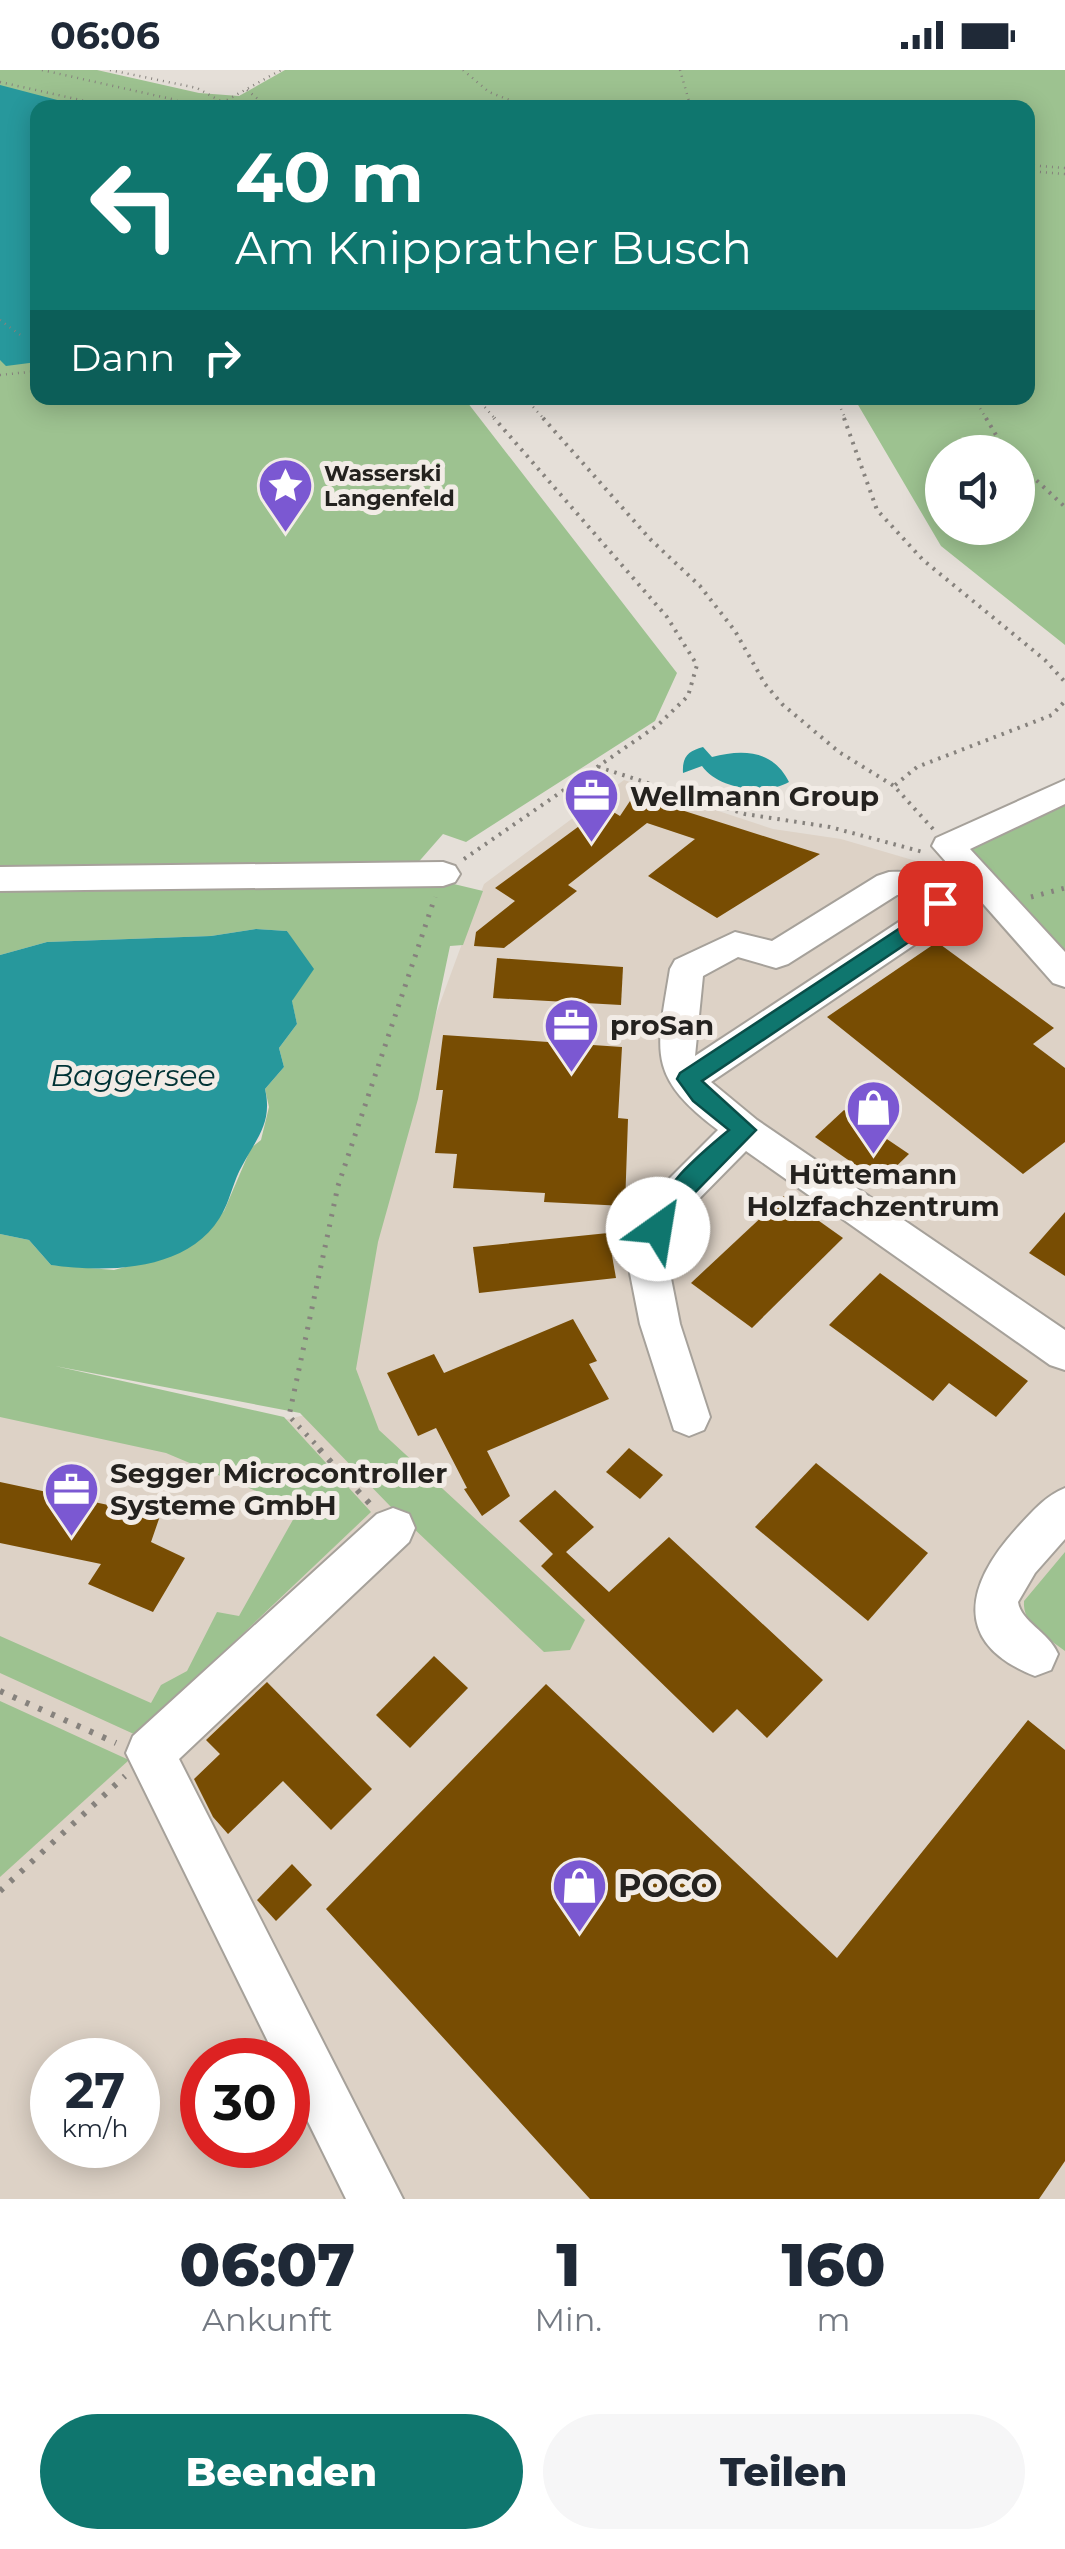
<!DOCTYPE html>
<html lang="de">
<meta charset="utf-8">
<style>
:root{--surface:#fff;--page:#f6f6f7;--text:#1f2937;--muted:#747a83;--accent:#0f766e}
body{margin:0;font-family:Montserrat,sans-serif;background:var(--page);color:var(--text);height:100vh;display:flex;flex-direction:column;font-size:38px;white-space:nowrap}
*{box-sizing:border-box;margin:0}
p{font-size:32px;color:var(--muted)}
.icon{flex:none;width:55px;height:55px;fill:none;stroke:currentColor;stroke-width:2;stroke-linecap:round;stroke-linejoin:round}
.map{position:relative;height:2129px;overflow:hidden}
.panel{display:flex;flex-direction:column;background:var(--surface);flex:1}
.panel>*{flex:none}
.banner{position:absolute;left:30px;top:30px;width:1005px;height:305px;border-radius:20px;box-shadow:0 5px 25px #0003;background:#0f766e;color:#fff;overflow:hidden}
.tools{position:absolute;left:925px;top:365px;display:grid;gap:20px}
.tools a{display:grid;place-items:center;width:110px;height:110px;border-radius:50%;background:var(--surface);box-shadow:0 5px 25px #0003;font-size:50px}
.speed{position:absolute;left:30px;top:1968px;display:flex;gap:20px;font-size:50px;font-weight:700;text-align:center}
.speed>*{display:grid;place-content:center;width:130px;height:130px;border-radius:50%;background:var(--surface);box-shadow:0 5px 25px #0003;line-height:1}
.speed small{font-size:25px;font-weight:400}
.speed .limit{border:15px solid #d22;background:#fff;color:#111}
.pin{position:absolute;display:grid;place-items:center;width:85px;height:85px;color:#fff;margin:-42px;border-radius:20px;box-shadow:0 5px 15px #0006}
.me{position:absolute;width:110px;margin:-55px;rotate:32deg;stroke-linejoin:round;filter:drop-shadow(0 0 8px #0008)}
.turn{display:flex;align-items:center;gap:35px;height:210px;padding:0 40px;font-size:45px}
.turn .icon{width:130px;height:130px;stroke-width:2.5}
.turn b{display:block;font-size:70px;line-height:85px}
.then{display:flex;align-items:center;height:95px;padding:0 40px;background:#0003;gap:20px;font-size:38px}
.eta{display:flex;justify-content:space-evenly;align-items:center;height:170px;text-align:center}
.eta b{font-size:60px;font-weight:800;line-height:70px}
.cta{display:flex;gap:20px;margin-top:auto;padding:20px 40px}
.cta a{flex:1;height:115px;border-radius:60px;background:var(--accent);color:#fff;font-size:40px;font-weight:800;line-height:115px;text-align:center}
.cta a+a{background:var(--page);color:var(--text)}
.status{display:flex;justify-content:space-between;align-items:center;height:70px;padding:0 50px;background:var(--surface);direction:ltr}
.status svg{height:28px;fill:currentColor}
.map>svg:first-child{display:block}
</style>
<div class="status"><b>06:06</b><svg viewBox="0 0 49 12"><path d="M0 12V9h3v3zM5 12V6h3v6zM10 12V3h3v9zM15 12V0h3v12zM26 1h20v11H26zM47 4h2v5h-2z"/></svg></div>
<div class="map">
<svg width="1065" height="2129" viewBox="0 0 1065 2129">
<rect width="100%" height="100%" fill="#e5dfd8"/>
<!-- built -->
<path fill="#ddd2c6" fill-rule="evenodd" d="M624,710L773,759L841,769L957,803L987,828L1065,920V2129H0V1285L280,1351L342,1336L398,1047L484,814ZM52,1990H138V2075H52ZM202,1990H288V2075H202Z"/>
<!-- green -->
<g fill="#9dc290" fill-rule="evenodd">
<path d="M0,0H97L199,23L239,26L285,0H1065V575L941,476L854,328H1028V38H38V328H464L677,603L655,651L466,772L443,764L415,796L0,805ZM942,382H1018V458H942Z"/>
<polygon points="1065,730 1065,887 962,776"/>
<polygon points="433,809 483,821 463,875 450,876 418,1029 378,1172 356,1299 379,1360 585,1550 570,1580 544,1582 391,1437 300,1343 55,1296 284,1347 371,1442 136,1665 0,1603 0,1566 151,1633 161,1615 187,1601 217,1542 239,1546 299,1439 166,1383 0,1347 0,1164 29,1170 51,1195 114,1200 174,1184 224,1141 251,1078 261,1070 269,1037 265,1019 284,997 279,978 297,954 292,932 300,882 287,861 256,859 211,866 47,872 0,885 0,819"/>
<path d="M1065,1482V1581C1048,1568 1022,1555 1024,1531Z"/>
<polygon points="0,1631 129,1690 0,1807"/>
</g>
<!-- water -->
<g fill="#27989c">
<polygon points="0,15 84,37 38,38 37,292 6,296 0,290"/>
<path d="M703,677L712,687C743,679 773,680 789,712C765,726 718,719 702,696L683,703C682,687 688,681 703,677Z"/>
<path d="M256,859L287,861L314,899L292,931L297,954L279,978L284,997L265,1019C273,1053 256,1069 242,1096C234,1110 231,1126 224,1140C194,1202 108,1203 51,1195L29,1170L0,1164V885L47,872L211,866Z"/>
</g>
<!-- building -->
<g fill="#784d03">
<polygon points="634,725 820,784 717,848 648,806 695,769 647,753 568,815 577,821 504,878 474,876 476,862 515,831 495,818 605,737 620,746"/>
<polygon points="937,872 1054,958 1033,974 1065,998 1065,1072 1023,1104 827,947"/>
<polygon points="497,888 623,897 621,935 493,928"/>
<polygon points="443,965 622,977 618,1048 628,1049 625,1136 544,1132 545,1123 453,1118 457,1084 435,1083 443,1020 436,1020"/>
<polygon points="844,1040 909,1084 880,1112 815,1067"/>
<polygon points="784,1126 843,1168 752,1258 691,1213"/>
<polygon points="1065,1142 1065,1206 1029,1183"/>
<polygon points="608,1163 616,1208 479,1223 473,1177"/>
<polygon points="880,1203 1028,1311 996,1347 949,1313 933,1331 829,1255"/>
<polygon points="573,1249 597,1291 589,1294 609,1329 487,1381 510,1426 482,1446 464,1419 467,1418 436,1358 418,1366 387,1303 434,1284 444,1303"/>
<polygon points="629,1378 663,1405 640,1429 606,1402"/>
<polygon points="816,1393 928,1483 868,1551 755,1457"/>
<polygon points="0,1412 160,1446 151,1472 185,1488 153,1542 88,1514 101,1494 0,1473"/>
<polygon points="555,1420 594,1457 566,1482 609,1522 669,1467 823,1610 767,1668 737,1639 713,1663 541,1496 553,1484 519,1451"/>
<polygon points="434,1586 468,1618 410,1678 376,1645"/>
<polygon points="267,1612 372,1719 331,1760 283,1711 228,1764 213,1747 194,1709 220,1684 206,1670"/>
<polygon points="546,1614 837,1888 1028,1650 1065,1680 1065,2091 1039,2129 590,2129 326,1839"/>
<polygon points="292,1794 312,1815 276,1851 257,1830"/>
</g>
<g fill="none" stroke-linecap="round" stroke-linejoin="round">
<defs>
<g id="minor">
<polygon points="1065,710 1065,734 970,779 1065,882 1065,917 1053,913 932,776 936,768"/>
<polygon points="443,792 455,796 460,804 455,812 443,816 0,821 0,797"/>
<path d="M889,802C917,800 942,808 957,833L951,850L711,1012L757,1050L1065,1260V1300L1050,1295L746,1081L682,1146L667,1188L680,1254L710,1347L704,1360L689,1366L674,1360L640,1254L627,1188L651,1127L718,1060C645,1005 657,981 670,899L675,890L735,862L772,871L877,806ZM897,825H909L923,836L695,986L703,906L738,887L776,898L788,894Z"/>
<path d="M1065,1418V1469L1035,1503L1018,1532C1021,1552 1048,1561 1058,1584L1051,1600L1035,1606C951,1573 966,1514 1017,1458C1032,1442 1045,1426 1065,1418Z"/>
<polygon points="393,1438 409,1444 415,1458 409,1472 179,1689 403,2129 346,2129 288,2011 288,1990 277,1990 126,1683 133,1666 377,1444"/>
</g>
</defs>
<!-- minor casing -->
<use href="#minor" stroke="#a6a19a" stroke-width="4"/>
<!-- path-far3 -->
<g stroke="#86827d" stroke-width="2.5" stroke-dasharray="1 5" stroke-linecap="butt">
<polyline points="42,0 176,30 185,38"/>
<polyline points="110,0 197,18 233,38"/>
<polyline points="463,0 489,22 530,38"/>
<polyline points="680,0 691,38"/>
<polyline points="0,12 116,38"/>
<polyline points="247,20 269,38"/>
<polyline points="227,30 281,0"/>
<polyline points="1028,95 1065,98"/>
<polyline points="1028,101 1065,104"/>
<polyline points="0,250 23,267"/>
<polyline points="0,305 38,301"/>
<polyline points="477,328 496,350"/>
<polyline points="525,328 545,350"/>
<polyline points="836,328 846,350"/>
<polyline points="974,328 987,350"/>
</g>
<!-- path-far2 -->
<g stroke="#86827d" stroke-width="4" stroke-dasharray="2.5 6" stroke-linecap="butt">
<polyline points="543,348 650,469 700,516 735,561 765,614 782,634 839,682 894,716"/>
<polyline points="844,348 877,440 923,490 1045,590 1065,612"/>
<polyline points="986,348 1006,382"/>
<polyline points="1018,393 1065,437"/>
<polyline points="598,697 745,744 830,757 923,782"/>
<polyline points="933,759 894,716 917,697 1052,645 1065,631"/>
<polyline points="464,789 658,655 688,626 697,595 667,547 494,348"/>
</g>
<!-- path-far1 -->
<g stroke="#86827d" stroke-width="5" stroke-dasharray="2.5 8" stroke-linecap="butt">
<polyline points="1031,827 1065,818"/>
<polyline points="322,1381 289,1346 338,1116 435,827"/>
</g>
<!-- path -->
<g stroke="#86827d" stroke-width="6" stroke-dasharray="4 10" stroke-linecap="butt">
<polyline points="319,1379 370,1434"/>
<polyline points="0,1621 116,1673"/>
<polyline points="0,1821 125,1706"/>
</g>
<!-- minor -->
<use href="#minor" fill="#fff" fill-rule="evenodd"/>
</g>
<!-- route -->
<path fill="#0f766e" stroke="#0a4d48" stroke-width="2.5" d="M940,826L950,833L946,847L702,1011L756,1060L675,1143L666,1166H649L646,1159C661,1117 695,1088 729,1060L693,1031L677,1009L680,1003L929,839L933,828Z"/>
<!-- icons -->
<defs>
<symbol id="sight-pin" viewBox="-11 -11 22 30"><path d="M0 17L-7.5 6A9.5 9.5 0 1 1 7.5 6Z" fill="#7b58d2" stroke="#f2ece6"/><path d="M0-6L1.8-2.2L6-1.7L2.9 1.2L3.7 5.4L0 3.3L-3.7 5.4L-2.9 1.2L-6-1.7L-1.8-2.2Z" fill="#fff"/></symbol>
<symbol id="office-pin" viewBox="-11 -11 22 30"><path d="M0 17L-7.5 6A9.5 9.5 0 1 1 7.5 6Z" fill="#7b58d2" stroke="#f2ece6"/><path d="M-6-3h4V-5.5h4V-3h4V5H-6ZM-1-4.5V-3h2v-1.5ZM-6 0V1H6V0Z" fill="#fff"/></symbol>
<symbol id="shop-pin" viewBox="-11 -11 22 30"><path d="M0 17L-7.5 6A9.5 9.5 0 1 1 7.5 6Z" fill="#7b58d2" stroke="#f2ece6"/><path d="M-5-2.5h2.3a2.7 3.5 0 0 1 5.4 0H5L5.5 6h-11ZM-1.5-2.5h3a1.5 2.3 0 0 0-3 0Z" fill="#fff"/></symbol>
</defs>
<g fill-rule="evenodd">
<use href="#sight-pin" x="254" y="384" width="63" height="86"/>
<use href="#office-pin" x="560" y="694" width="63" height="86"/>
<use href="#office-pin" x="540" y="924" width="63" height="86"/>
<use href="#shop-pin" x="842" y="1006" width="63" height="86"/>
<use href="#office-pin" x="40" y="1388" width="63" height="86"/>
<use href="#shop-pin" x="548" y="1784" width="63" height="86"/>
</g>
<g text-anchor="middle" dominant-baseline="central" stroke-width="10" stroke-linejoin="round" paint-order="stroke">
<!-- far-poi labels -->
<g font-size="22" font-weight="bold" fill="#24221f" stroke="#f2ece6" text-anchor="start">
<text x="324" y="403">Wasserski<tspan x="324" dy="25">Langenfeld</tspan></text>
</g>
<!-- poi labels -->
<g font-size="28" font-weight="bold" fill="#24221f" stroke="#f2ece6" text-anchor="start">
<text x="630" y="726">Wellmann Group</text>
<text x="610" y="955">proSan</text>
<text x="873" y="1104" text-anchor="middle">Hüttemann<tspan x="873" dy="32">Holzfachzentrum</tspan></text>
<text x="110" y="1403">Segger Microcontroller<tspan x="110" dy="32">Systeme GmbH</tspan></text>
</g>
<!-- water labels -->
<g font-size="30" font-style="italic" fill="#003335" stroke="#f2ece6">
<text x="133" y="1005">Baggersee</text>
</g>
<!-- near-poi labels -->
<g font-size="32" font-weight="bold" fill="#24221f" stroke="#f2ece6" text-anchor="start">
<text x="618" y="1815">POCO</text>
</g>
</g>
</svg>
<div class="tools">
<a><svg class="icon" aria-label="sound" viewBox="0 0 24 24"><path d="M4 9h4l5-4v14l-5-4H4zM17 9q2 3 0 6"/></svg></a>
</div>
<div class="speed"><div>27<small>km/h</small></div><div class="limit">30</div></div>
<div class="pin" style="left:940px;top:833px;background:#d93025"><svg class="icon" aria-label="arrive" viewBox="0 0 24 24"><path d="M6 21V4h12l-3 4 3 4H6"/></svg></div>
<svg class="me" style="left:658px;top:1159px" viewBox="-20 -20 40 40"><circle r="19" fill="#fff"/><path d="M0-13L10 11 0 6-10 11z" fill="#0f766e"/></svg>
<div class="banner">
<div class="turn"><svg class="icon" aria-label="left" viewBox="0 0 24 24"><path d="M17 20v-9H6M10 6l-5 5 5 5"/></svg><div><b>40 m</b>Am Knipprather Busch</div></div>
<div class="then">Dann<svg class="icon" aria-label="right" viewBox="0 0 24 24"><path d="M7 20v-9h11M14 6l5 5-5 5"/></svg></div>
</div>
</div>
<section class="panel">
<div class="eta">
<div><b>06:07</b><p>Ankunft</p></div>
<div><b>1</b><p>Min.</p></div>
<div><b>160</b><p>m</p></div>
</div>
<div class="cta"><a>Beenden</a><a>Teilen</a></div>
</section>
